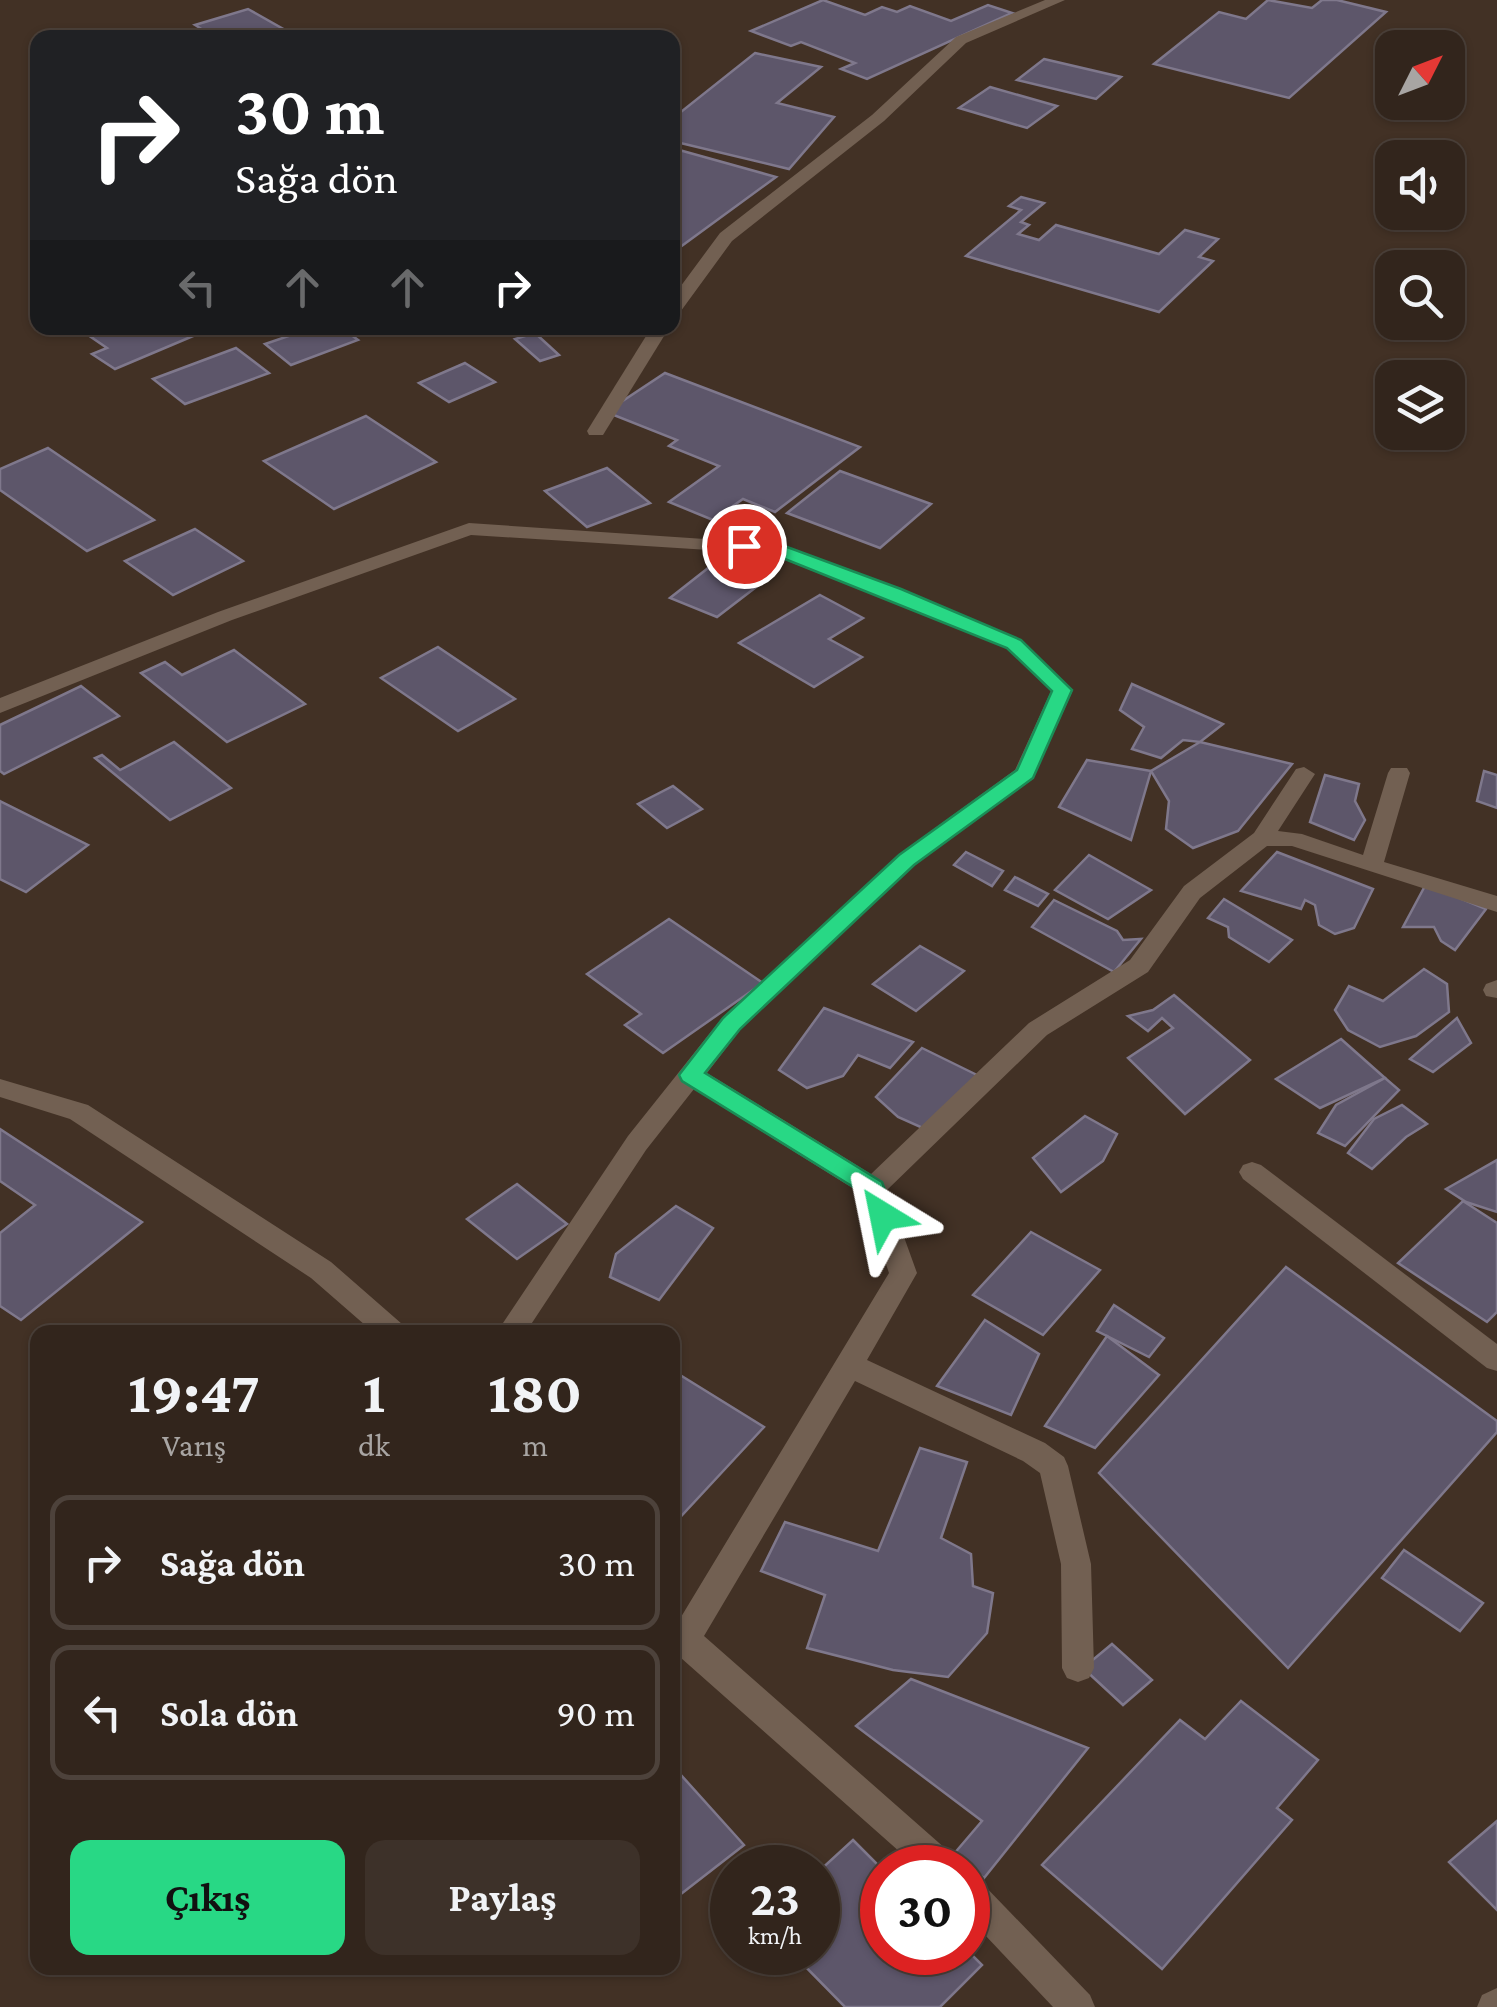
<!DOCTYPE html>
<html lang="tr">
<meta charset="utf-8">
<style>
:root{--surface:#32251c;--page:#3d3129;--text:#f1f3f6;--muted:#a8a5a3;--line:#4d423b;--accent:#28d885}
body{margin:0;font-family:"Crimson Pro",serif;background:var(--page);color:var(--text);height:100vh;display:flex;flex-direction:column;font-size:38px;white-space:nowrap}
*{box-sizing:border-box;margin:0}
p{font-size:32px;color:var(--muted)}
.icon{flex:none;width:55px;height:55px;fill:none;stroke:currentColor;stroke-width:2;stroke-linecap:round;stroke-linejoin:round}
.map{position:relative;flex:1;overflow:hidden}
.drawer{position:absolute;left:30px;top:1325px;width:650px;height:650px;display:flex;flex-direction:column;background:var(--surface);border-radius:20px;box-shadow:0 2px 8px #0004,0 0 0 2px var(--line)}
.drawer>*{flex:none}
.top-card{position:absolute;left:30px;top:30px;width:650px;height:305px;border-radius:20px;box-shadow:0 2px 8px #0004,0 0 0 2px var(--line);background:#202124;color:#fff;overflow:hidden}
.needle{width:65px;rotate:48deg}
.buttons{position:absolute;left:1375px;top:30px;display:grid;gap:20px}
.buttons a{display:grid;place-items:center;width:90px;height:90px;border-radius:20px;background:var(--surface);box-shadow:0 2px 8px #0004,0 0 0 2px var(--line);font-size:50px}
.speed{position:absolute;left:710px;top:1845px;display:flex;gap:20px;font-size:50px;font-weight:700;text-align:center}
.speed>*{display:grid;place-content:center;width:130px;height:130px;border-radius:50%;background:var(--surface);box-shadow:0 2px 8px #0004,0 0 0 2px var(--line);line-height:1}
.speed small{font-size:25px;font-weight:400}
.speed .limit{border:15px solid #d22;background:#fff;color:#111}
.pin{position:absolute;display:grid;place-items:center;width:85px;height:85px;color:#fff;margin:-42px;border:5px solid #fff;border-radius:50%;box-shadow:0 2px 10px #0007}
.me{position:absolute;width:110px;margin:-55px;rotate:325deg;stroke-linejoin:round;filter:drop-shadow(0 0 8px #0008)}
.turn{display:flex;align-items:center;gap:35px;height:210px;padding:0 40px;font-size:45px}
.turn .icon{width:130px;height:130px;stroke-width:2.5}
.turn b{display:block;font-size:70px;line-height:85px}
.lanes{display:flex;align-items:center;height:95px;padding:0 40px;background:#0003;justify-content:center;gap:50px;direction:ltr}
.lanes .off{opacity:.35}
.eta{display:flex;justify-content:space-evenly;align-items:center;height:170px;text-align:center}
.eta b{font-size:60px;font-weight:700;line-height:70px}
.cta{display:flex;gap:20px;margin-top:auto;padding:20px 40px}
.cta a{flex:1;height:115px;border-radius:20px;background:var(--accent);color:#111;font-size:40px;font-weight:700;line-height:115px;text-align:center}
.cta a+a{background:var(--page);color:var(--text)}
ul{padding:0;list-style:none}
li{display:flex;align-items:center;gap:30px;height:135px;margin:0 20px 15px;padding:0 20px;border:5px solid var(--line);border-radius:20px}
li div{flex:1}
li b{display:block;font-size:38px}
li em{font-style:normal}
.map>svg:first-child{display:block}
</style>
<div class="map">
<svg width="1497" height="2007" viewBox="0 0 1497 2007">
<rect width="100%" height="100%" fill="#423125"/>
<!-- building -->
<g fill="#5d566a" stroke="#7f788c" stroke-width="2.5">
<polygon points="823,0 865,15 882,7 897,12 910,6 951,21 988,5 1012,13 867,79 841,69 855,63 801,42 791,46 751,31"/>
<polygon points="1268,0 1312,8 1322,0 1337,0 1386,12 1289,98 1154,64 1219,12 1246,19"/>
<polygon points="248,9 285,30 266,36 269,38 216,38 195,25"/>
<polygon points="755,53 821,67 777,103 834,117 789,169 672,141 672,119"/>
<polygon points="1044,59 1121,77 1096,99 1017,80"/>
<polygon points="990,87 1057,106 1027,128 959,108"/>
<polygon points="672,148 776,177 672,253"/>
<polygon points="1021,197 1044,203 1021,222 1029,225 1018,234 1039,240 1056,225 1159,254 1185,230 1218,239 1199,257 1213,261 1159,312 966,256 1021,210 1009,206"/>
<polygon points="115,328 240,328 223,335 212,328 115,369 92,354 107,348 91,337"/>
<polygon points="312,328 342,328 358,340 291,365 265,344"/>
<polygon points="535,333 559,355 540,361 515,339"/>
<polygon points="236,348 269,373 185,404 153,379"/>
<polygon points="465,363 495,382 449,402 419,383"/>
<polygon points="665,373 860,447 775,512 743,499 713,520 669,502 719,466 669,446 677,440 606,412"/>
<polygon points="366,416 436,462 334,509 264,461"/>
<polygon points="48,448 154,520 87,551 0,490 0,469"/>
<polygon points="607,468 650,503 587,527 545,491"/>
<polygon points="840,471 931,504 880,548 787,513"/>
<polygon points="195,529 243,561 173,595 125,561"/>
<polygon points="712,565 760,584 717,617 670,598"/>
<polygon points="820,595 863,618 829,639 862,657 814,687 739,643"/>
<polygon points="438,647 515,699 458,731 381,678"/>
<polygon points="234,650 305,704 227,742 141,673 165,662 182,675"/>
<polygon points="1132,684 1223,724 1200,742 1183,740 1161,758 1132,749 1144,727 1120,710"/>
<polygon points="81,686 119,716 4,774 0,771 0,725"/>
<polygon points="174,742 231,788 170,820 95,758 102,755 120,770"/>
<polygon points="1200,742 1292,764 1238,831 1193,848 1166,829 1169,801 1151,771"/>
<polygon points="1087,760 1151,771 1131,840 1059,807"/>
<polygon points="1484,771 1497,775 1497,808 1477,801"/>
<polygon points="1325,775 1359,784 1355,801 1365,820 1354,840 1310,822"/>
<polygon points="673,786 702,809 667,828 638,804"/>
<polygon points="0,801 88,845 26,892 0,879"/>
<polygon points="966,852 1003,871 992,886 954,865"/>
<polygon points="1277,852 1373,889 1354,928 1335,934 1319,925 1315,905 1305,900 1301,909 1241,891"/>
<polygon points="1089,855 1151,890 1108,919 1055,890"/>
<polygon points="1015,877 1048,894 1038,906 1005,890"/>
<polygon points="1426,884 1486,909 1455,950 1441,941 1434,927 1403,927"/>
<polygon points="1224,899 1292,940 1269,962 1229,937 1228,927 1208,918"/>
<polygon points="1054,900 1117,931 1123,940 1141,939 1114,972 1032,927"/>
<polygon points="669,919 763,983 663,1053 625,1025 641,1014 587,974"/>
<polygon points="920,946 964,971 916,1011 873,984"/>
<polygon points="1424,969 1447,984 1449,1012 1416,1036 1380,1047 1348,1030 1335,1010 1349,986 1383,1001"/>
<polygon points="1174,995 1250,1060 1185,1114 1128,1058 1173,1028 1162,1018 1148,1031 1128,1016 1153,1010"/>
<polygon points="824,1008 913,1042 890,1068 858,1055 843,1076 807,1088 779,1070"/>
<polygon points="1457,1018 1471,1043 1433,1072 1410,1059"/>
<polygon points="1341,1039 1385,1078 1320,1108 1276,1079"/>
<polygon points="922,1048 979,1076 925,1129 898,1117 876,1097"/>
<polygon points="1385,1078 1399,1090 1345,1146 1318,1133 1336,1105"/>
<polygon points="1402,1105 1427,1124 1406,1137 1372,1169 1348,1153 1374,1119"/>
<polygon points="1085,1116 1117,1134 1103,1161 1061,1192 1033,1158"/>
<polygon points="0,1129 142,1222 21,1320 0,1306 0,1233 35,1205 0,1181"/>
<polygon points="1497,1160 1497,1212 1466,1202 1446,1189"/>
<polygon points="517,1184 567,1224 517,1259 467,1219"/>
<polygon points="1463,1201 1497,1223 1497,1312 1487,1322 1398,1263"/>
<polygon points="676,1206 713,1228 659,1300 610,1277 616,1254"/>
<polygon points="1031,1232 1100,1270 1043,1335 973,1295"/>
<polygon points="1286,1267 1497,1421 1497,1432 1288,1668 1099,1473"/>
<polygon points="1114,1305 1164,1338 1149,1357 1097,1331"/>
<polygon points="985,1320 1039,1354 1011,1415 937,1386"/>
<polygon points="1107,1336 1159,1375 1095,1448 1045,1426"/>
<polygon points="672,1370 764,1427 672,1526"/>
<polygon points="920,1448 967,1462 941,1538 971,1554 973,1586 993,1593 987,1633 948,1677 893,1670 807,1648 825,1595 761,1571 785,1522 878,1551"/>
<polygon points="1404,1550 1483,1603 1460,1631 1382,1578"/>
<polygon points="1112,1644 1152,1680 1123,1705 1083,1668"/>
<polygon points="911,1679 1088,1748 984,1878 953,1855 982,1821 856,1726"/>
<polygon points="1241,1701 1318,1760 1277,1808 1292,1820 1162,1969 1042,1865 1180,1720 1205,1739"/>
<polygon points="672,1765 744,1845 672,1901"/>
<polygon points="1497,1821 1497,1910 1449,1862"/>
<polygon points="853,1840 882,1869 882,1952 968,1951 982,1965 940,2007 845,2007 791,1952 818,1952 818,1872"/>
</g>
<g fill="none" stroke-linecap="round" stroke-linejoin="round">
<!-- minor -->
<g fill="#726052" fill-rule="evenodd">
<polygon points="1045,0 1065,0 966,43 884,121 732,241 678,315 672,316 672,298 720,233 872,115 956,37"/>
<polygon points="651,328 669,328 603,435 589,435 587,431"/>
<polygon points="469,523 780,544 1021,640 1073,690 1033,779 914,865 740,1030 707,1073 871,1174 1029,1023 1130,960 1184,886 1254,833 1296,769 1304,767 1315,774 1278,831 1302,834 1363,855 1388,773 1391,768 1407,768 1410,773 1384,862 1497,896 1497,912 1292,846 1267,846 1200,898 1148,972 1047,1035 887,1190 917,1273 867,1360 1045,1443 1064,1457 1068,1466 1091,1564 1094,1668 1089,1678 1078,1682 1067,1678 1062,1668 1061,1564 1040,1473 1023,1461 855,1381 704,1636 955,1857 960,1868 918,1868 672,1650 672,1614 681,1617 889,1273 862,1194 694,1089 646,1150 526,1332 497,1332 628,1136 722,1018 898,855 1015,770 1051,691 1007,648 770,554 471,535 232,620 0,713 0,698 218,612"/>
<polygon points="1497,980 1497,998 1486,996 1483,990 1486,984"/>
<polygon points="0,1079 88,1105 331,1262 402,1324 406,1332 373,1332 311,1278 70,1119 0,1097"/>
<polygon points="1252,1162 1261,1165 1497,1344 1497,1371 1487,1368 1243,1179 1239,1172 1243,1165"/>
<polygon points="968,1877 980,1881 1090,1995 1095,2007 1053,2007 968,1917"/>
</g>
<!-- tertiary -->
<polygon fill="#726052" fill-rule="evenodd" points="1497,1988 1497,2007 1477,2007 1482,1995"/>
</g>
<!-- route -->
<polygon fill="#28d885" stroke="#1a8c56" stroke-width="2.5" points="744,540 779,544 901,589 1021,640 1072,690 1033,778 914,865 740,1029 705,1073 882,1182 895,1216 892,1223 874,1223 863,1193 682,1081 679,1075 723,1018 899,855 1017,770 1052,691 1007,648 770,553 737,550 737,542"/>
</svg>
<div class="buttons">
<a><svg class="needle" viewBox="-14 -14 28 28"><path d="M0-13l5 13h-10z" fill="#e53935"/><path d="M0 13l5-13h-10z" fill="#a8a5a3"/></svg></a>
<a><svg class="icon" aria-label="sound" viewBox="0 0 24 24"><path d="M4 9h4l5-4v14l-5-4H4zM17 9q2 3 0 6"/></svg></a>
<a><svg class="icon" aria-label="search" viewBox="0 0 24 24"><circle cx="10" cy="10" r="6"/><path d="M15 15l6 6"/></svg></a>
<a><svg class="icon" aria-label="layers" viewBox="0 0 24 24"><path d="M12 4l9 5-9 5-9-5zM3 14l9 5 9-5"/></svg></a>
</div>
<div class="speed"><div>23<small>km/h</small></div><div class="limit">30</div></div>
<div class="pin" style="left:744px;top:546px;background:#d93025"><svg class="icon" aria-label="arrive" viewBox="0 0 24 24"><path d="M6 21V4h12l-3 4 3 4H6"/></svg></div>
<svg class="me" style="left:883px;top:1216px" viewBox="-20 -20 40 40"><path d="M0-17L14 15 0 8-14 15z" fill="#28d885" stroke="#fff" stroke-width="4"/></svg>
<div class="top-card">
<div class="turn"><svg class="icon" aria-label="right" viewBox="0 0 24 24"><path d="M7 20v-9h11M14 6l5 5-5 5"/></svg><div><b>30 m</b>Sağa dön</div></div>
<div class="lanes"><svg class="icon off" aria-label="left" viewBox="0 0 24 24"><path d="M17 20v-9H6M10 6l-5 5 5 5"/></svg><svg class="icon off" aria-label="ahead" viewBox="0 0 24 24"><path d="M12 20V5M6 11l6-6 6 6"/></svg><svg class="icon off" aria-label="ahead" viewBox="0 0 24 24"><path d="M12 20V5M6 11l6-6 6 6"/></svg><svg class="icon" aria-label="right" viewBox="0 0 24 24"><path d="M7 20v-9h11M14 6l5 5-5 5"/></svg></div>
</div>
<section class="drawer">
<div class="eta">
<div><b>19:47</b><p>Varış</p></div>
<div><b>1</b><p>dk</p></div>
<div><b>180</b><p>m</p></div>
</div>
<ul>
<li><svg class="icon" aria-label="right" viewBox="0 0 24 24"><path d="M7 20v-9h11M14 6l5 5-5 5"/></svg><div><b>Sağa dön</b></div><em>30 m</em></li>
<li><svg class="icon" aria-label="left" viewBox="0 0 24 24"><path d="M17 20v-9H6M10 6l-5 5 5 5"/></svg><div><b>Sola dön</b></div><em>90 m</em></li>
</ul>
<div class="cta"><a>Çıkış</a><a>Paylaş</a></div>
</section>
</div>
